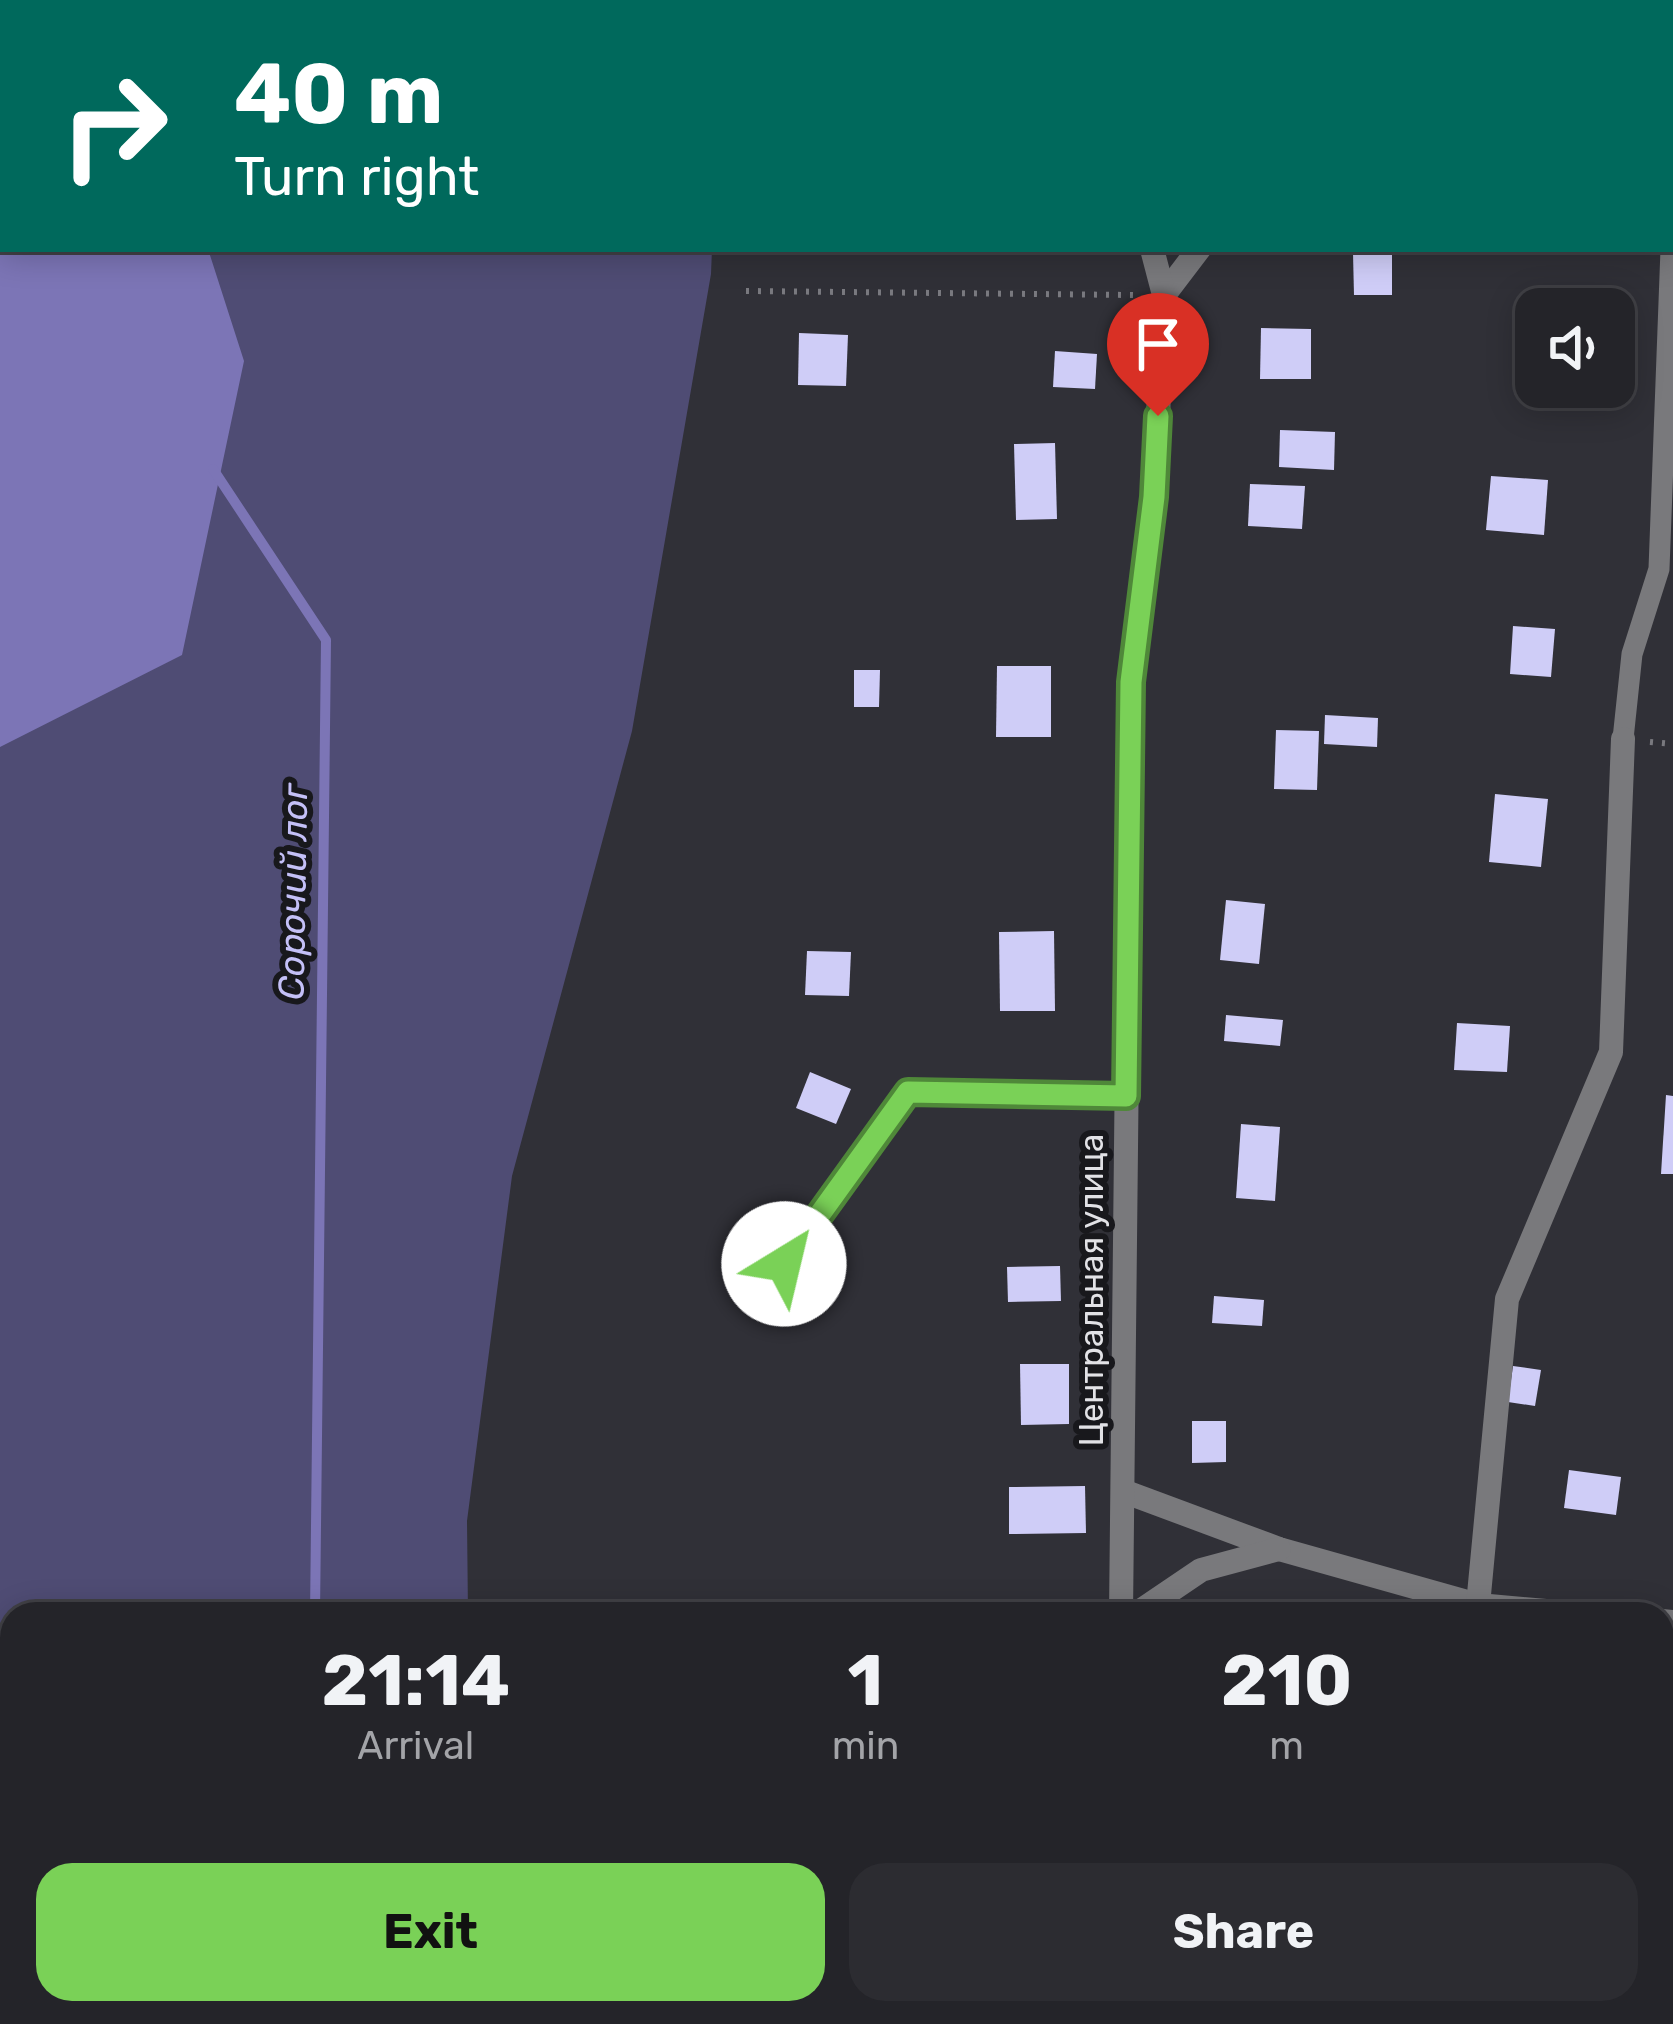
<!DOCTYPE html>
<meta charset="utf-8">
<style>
:root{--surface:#242429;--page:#2c2c31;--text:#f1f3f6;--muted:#a3a4a8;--line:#414146;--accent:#7ad157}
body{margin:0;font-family:Rubik,sans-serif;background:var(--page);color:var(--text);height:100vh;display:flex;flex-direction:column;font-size:45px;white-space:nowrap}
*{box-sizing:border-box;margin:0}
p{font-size:39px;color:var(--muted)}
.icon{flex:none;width:66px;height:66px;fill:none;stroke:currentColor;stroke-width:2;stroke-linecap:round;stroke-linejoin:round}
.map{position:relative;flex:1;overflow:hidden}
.drawer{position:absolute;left:0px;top:1602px;width:1674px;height:423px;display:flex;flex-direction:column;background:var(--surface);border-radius:36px 36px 0 0;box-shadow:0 6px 30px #0003,0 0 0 3px var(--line)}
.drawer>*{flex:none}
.banner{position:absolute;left:0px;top:0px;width:1674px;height:252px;box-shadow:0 6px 30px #0003,0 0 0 3px var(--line);background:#00695c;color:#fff;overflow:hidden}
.fabs{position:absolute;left:1515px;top:288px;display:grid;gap:24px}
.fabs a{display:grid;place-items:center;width:120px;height:120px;border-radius:24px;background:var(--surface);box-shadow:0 6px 30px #0003,0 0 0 3px var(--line);font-size:60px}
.pin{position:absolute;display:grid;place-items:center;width:102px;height:102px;color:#fff;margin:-123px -51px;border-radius:50% 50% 50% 0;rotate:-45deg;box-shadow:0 0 12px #0007}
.pin .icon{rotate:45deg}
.me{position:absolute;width:132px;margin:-66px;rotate:36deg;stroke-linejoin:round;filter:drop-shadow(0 0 9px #0008)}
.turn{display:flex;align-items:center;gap:42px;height:252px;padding:0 36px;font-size:54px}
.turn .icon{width:156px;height:156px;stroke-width:2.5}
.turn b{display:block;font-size:84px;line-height:102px}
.eta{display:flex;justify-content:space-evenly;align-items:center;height:204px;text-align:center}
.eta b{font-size:72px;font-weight:700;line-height:84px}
.primary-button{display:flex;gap:24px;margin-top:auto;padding:24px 36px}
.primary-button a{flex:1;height:138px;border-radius:36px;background:var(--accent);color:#111;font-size:48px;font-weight:700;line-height:138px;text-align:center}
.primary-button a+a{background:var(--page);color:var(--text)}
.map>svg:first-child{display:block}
</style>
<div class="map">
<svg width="1673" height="2024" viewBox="0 0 1673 2024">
<rect width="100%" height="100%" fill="#303037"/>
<!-- green -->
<polygon fill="#4f4c74" points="0,0 721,0 3,3 3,249 712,249 711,274 632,731 512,1176 467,1521 468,1614 12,1614 12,2013 487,2013 489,2024 0,2024"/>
<!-- water -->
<polygon fill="#7c75b6" points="0,0 128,3 3,3 3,249 208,249 244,361 182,655 0,747"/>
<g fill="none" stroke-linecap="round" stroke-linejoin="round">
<!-- stream -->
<g stroke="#7c75b6" stroke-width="10">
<polyline points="213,469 326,640 315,1614"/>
<polyline points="310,2024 311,2013"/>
</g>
</g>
<!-- building -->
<g fill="#cfcdf7">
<polygon points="1353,253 1392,253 1392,295 1354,295"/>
<polygon points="1535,300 1578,305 1577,309 1534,309"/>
<polygon points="1533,316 1536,316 1536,348 1529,348"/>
<polygon points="1261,328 1311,329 1311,379 1260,379"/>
<polygon points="799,333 848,335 846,386 798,385"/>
<polygon points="1055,351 1097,354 1095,389 1053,387"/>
<polygon points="1280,430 1335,432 1334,470 1279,467"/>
<polygon points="1055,443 1057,519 1016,520 1014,444"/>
<polygon points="1491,476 1548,480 1544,535 1486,530"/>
<polygon points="1250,484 1305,486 1302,529 1248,526"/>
<polygon points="1513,626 1555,629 1551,677 1510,674"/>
<polygon points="997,666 1051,666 1051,737 996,737"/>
<polygon points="854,670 880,670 879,707 854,707"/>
<polygon points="1325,715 1378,718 1377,747 1324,744"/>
<polygon points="1276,730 1319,731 1317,790 1274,789"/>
<polygon points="1495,794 1548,799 1541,867 1489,862"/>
<polygon points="1226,900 1265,904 1259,964 1220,960"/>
<polygon points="1054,931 1055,1011 1000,1011 999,932"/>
<polygon points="807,951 851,952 849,996 805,995"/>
<polygon points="1226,1015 1283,1020 1280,1046 1224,1041"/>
<polygon points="1457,1023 1510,1026 1507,1072 1454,1070"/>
<polygon points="810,1072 851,1089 836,1124 796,1108"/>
<polygon points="1666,1095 1673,1096 1673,1174 1661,1174"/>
<polygon points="1241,1124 1280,1127 1275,1201 1236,1198"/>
<polygon points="1060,1266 1061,1301 1008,1302 1007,1267"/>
<polygon points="1214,1296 1264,1300 1262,1326 1212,1323"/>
<polygon points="1020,1364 1069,1364 1069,1424 1021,1425"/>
<polygon points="1513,1366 1541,1370 1535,1406 1508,1402"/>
<polygon points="1192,1421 1226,1421 1226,1462 1192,1463"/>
<polygon points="1569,1470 1621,1477 1616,1515 1564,1508"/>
<polygon points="1085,1486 1086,1533 1009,1534 1009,1487"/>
<polygon points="1662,1702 1672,1703 1668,1765 1662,1765"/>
<rect x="1334" y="2013" width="28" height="11"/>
</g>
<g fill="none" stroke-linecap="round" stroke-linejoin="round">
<!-- path -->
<g stroke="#79797f" stroke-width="6" stroke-dasharray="3 9" stroke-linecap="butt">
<polyline points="746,291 1133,295"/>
<polyline points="1650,742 1673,744"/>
</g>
<!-- lane -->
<g stroke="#79797c" stroke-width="21">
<polyline points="1671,239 1673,185"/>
<polyline points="1623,739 1632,654 1659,569 1671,249"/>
<polyline points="784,1264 907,1092 1126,1096"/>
</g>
<!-- street -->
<g stroke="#79797c" stroke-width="24">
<polyline points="1132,0 1132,3"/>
<polyline points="1671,20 1673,20"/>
<polyline points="1164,295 1199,249"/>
<polyline points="1123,1491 1279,1549 1478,1605 1580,1614"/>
<polyline points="1478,1605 1507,1299 1611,1052 1623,739"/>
<polyline points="1121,1614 1131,682 1154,497 1164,295 1152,249"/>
<polyline points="1136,1614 1201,1570 1279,1549"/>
<polyline points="1662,1621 1673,1622"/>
<polyline points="1111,2024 1112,2013"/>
</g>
</g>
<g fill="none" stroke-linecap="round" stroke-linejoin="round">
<defs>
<polyline id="route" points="784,1264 908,1092 1126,1096 1131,682 1154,497 1158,416"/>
</defs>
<!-- route casing -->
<use href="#route" stroke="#4f8839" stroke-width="30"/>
<!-- route -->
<use href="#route" stroke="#7ad157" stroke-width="21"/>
</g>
<g text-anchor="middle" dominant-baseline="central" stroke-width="12" stroke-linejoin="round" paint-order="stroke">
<!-- street labels -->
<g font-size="33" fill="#e2e2e6" stroke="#18181c">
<text transform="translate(1091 1290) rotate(-90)">Центральная улица</text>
</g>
<!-- water labels -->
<g font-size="36" font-style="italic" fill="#c4c0f7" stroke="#18181c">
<text transform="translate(293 892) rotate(-89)">Сорочий лог</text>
</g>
</g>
</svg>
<div class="fabs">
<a><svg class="icon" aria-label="sound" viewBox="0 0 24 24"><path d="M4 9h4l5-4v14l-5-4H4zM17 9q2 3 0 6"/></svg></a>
</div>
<div class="pin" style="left:1158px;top:416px;background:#d93025"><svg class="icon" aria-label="arrive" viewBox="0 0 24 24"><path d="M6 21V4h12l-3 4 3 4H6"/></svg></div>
<svg class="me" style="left:784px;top:1264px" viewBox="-20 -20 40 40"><circle r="19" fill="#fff"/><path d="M0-13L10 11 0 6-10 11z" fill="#7ad157"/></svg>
<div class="banner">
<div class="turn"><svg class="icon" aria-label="right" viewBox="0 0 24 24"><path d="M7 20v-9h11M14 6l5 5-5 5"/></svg><div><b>40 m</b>Turn right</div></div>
</div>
<section class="drawer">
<div class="eta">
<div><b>21:14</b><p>Arrival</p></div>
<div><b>1</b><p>min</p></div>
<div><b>210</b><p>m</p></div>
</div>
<div class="primary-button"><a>Exit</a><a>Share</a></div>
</section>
</div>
